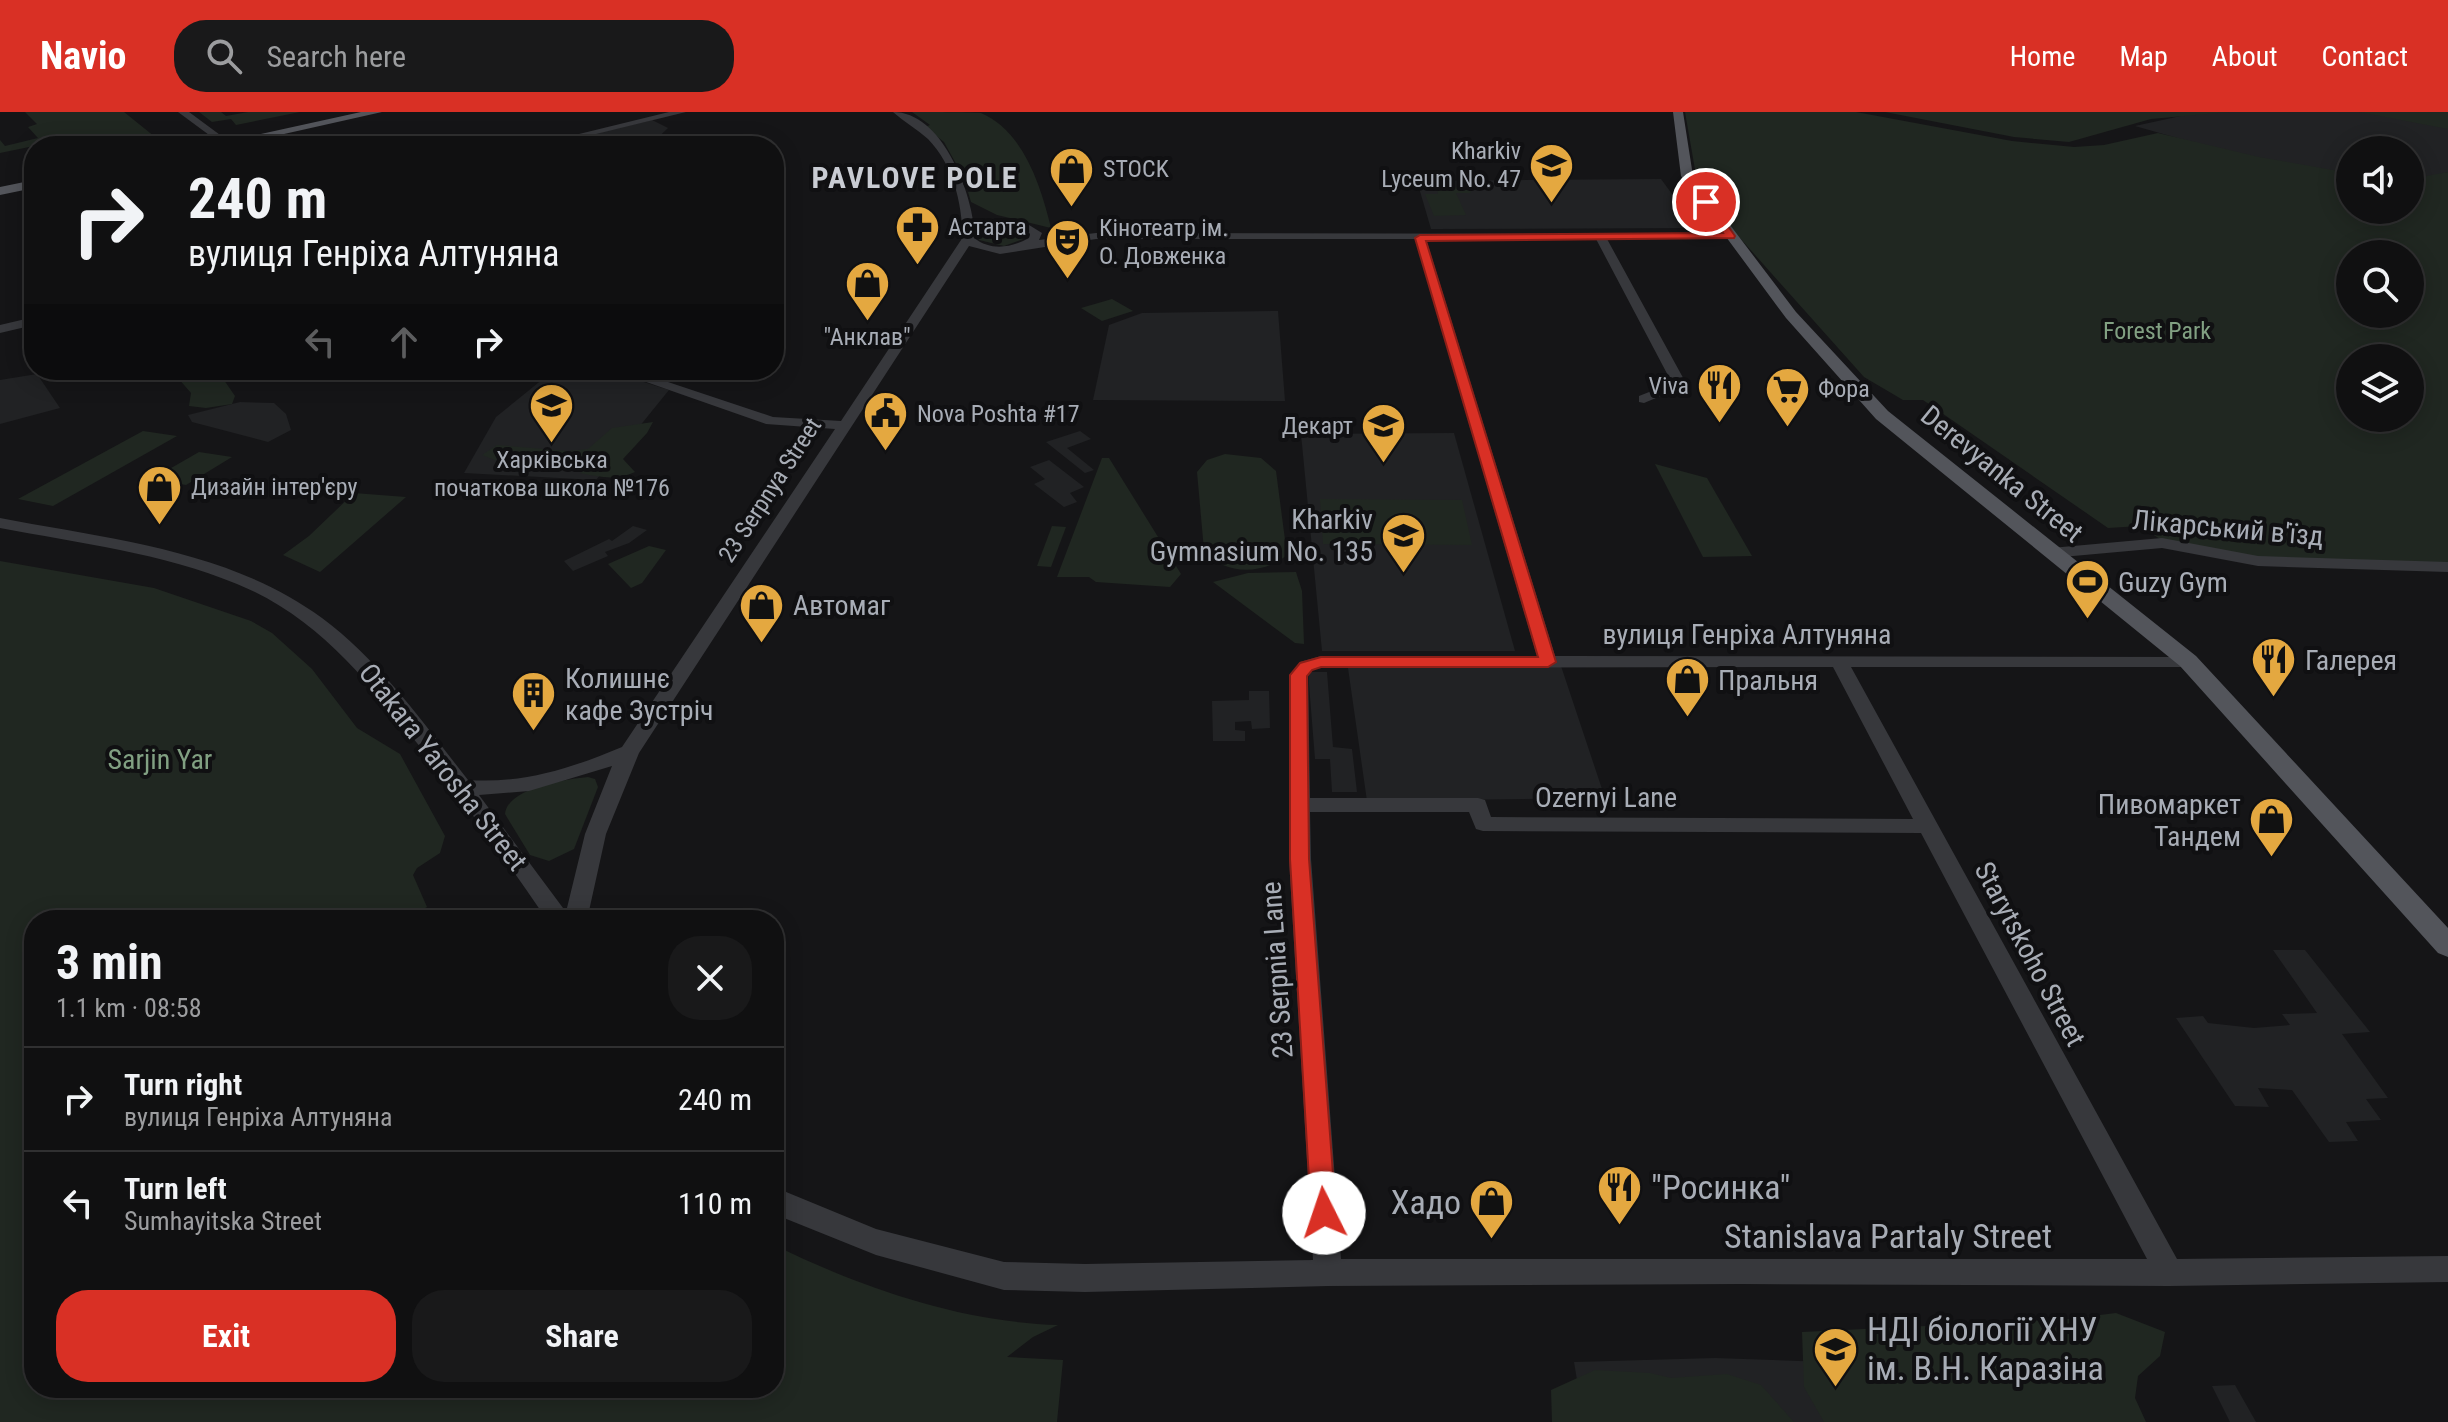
<!DOCTYPE html>
<meta charset="utf-8">
<style>
:root{--surface:#101011;--page:#19191a;--text:#f1f3f6;--muted:#9c9d9f;--line:#303031;--accent:#d93025}
body{margin:0;font-family:"Roboto Condensed",sans-serif;background:var(--page);color:var(--text);height:100vh;display:flex;flex-direction:column;font-size:30px;white-space:nowrap}
*{box-sizing:border-box;margin:0}
p{font-size:26px;color:var(--muted)}
.icon{flex:none;width:44px;height:44px;fill:none;stroke:currentColor;stroke-width:2;stroke-linecap:round;stroke-linejoin:round}
.map{position:relative;flex:1;overflow:hidden}
.panel{position:absolute;left:24px;top:798px;width:760px;height:488px;display:flex;flex-direction:column;background:var(--surface);border-radius:32px;box-shadow:0 4px 20px #0003,0 0 0 2px var(--line)}
.panel>*{flex:none}
.banner{position:absolute;left:24px;top:24px;width:760px;height:244px;border-radius:32px;box-shadow:0 4px 20px #0003,0 0 0 2px var(--line);background:#101011;color:var(--text);overflow:hidden}
.controls{position:absolute;left:2336px;top:24px;display:grid;gap:16px}
.controls a{display:grid;place-items:center;width:88px;height:88px;border-radius:50%;background:var(--surface);box-shadow:0 4px 20px #0003,0 0 0 2px var(--line);font-size:40px}
.pin{position:absolute;display:grid;place-items:center;width:68px;height:68px;color:#fff;margin:-34px;border:4px solid #fff;border-radius:50%;box-shadow:0 2px 8px #0007}
.me{position:absolute;width:88px;margin:-44px;rotate:356deg;stroke-linejoin:round;filter:drop-shadow(0 0 6px #0008)}
.turn{display:flex;align-items:center;gap:28px;height:168px;padding:0 32px;font-size:36px}
.turn .icon{width:104px;height:104px;stroke-width:2.5}
.turn b{display:block;font-size:56px;line-height:68px}
.lanes{display:flex;align-items:center;height:76px;padding:0 32px;background:#0003;justify-content:center;gap:40px;direction:ltr}
.lanes .off{opacity:.35}
.round{display:grid;place-items:center;flex:none;width:84px;height:84px;border-radius:32px;background:var(--page)}
.headline{display:flex;align-items:center;justify-content:space-between;height:136px;padding:0 32px}
h1{font-size:48px;font-weight:700;line-height:60px}
.primary-button{display:flex;gap:16px;margin-top:auto;padding:16px 32px}
.primary-button a{flex:1;height:92px;border-radius:32px;background:var(--accent);color:#fff;font-size:32px;font-weight:700;line-height:92px;text-align:center}
.primary-button a+a{background:var(--page);color:var(--text)}
ul{padding:0;list-style:none}
li{display:flex;align-items:center;gap:24px;height:104px;padding:0 32px;border-top:2px solid var(--line)}
li div{flex:1}
li b{display:block;font-size:30px}
li em{font-style:normal}
header{display:flex;align-items:center;gap:48px;box-sizing:border-box;height:112px;padding:0 40px;background:var(--accent);color:#fff}
header strong{font-size:38px}
nav{display:flex;gap:44px;margin-inline-start:auto;font-size:28px}
.search{width:560px;height:72px;background:var(--page);display:flex;align-items:center;gap:20px;box-sizing:border-box;padding:0 28px;border-radius:32px;color:var(--muted);font-size:30px}
.map>svg:first-child{display:block}
</style>
<header>
<strong>Navio</strong>
<div class="search"><svg class="icon" aria-label="search" viewBox="0 0 24 24"><circle cx="10" cy="10" r="6"/><path d="M15 15l6 6"/></svg>Search here</div>
<nav><a>Home</a><a>Map</a><a>About</a><a>Contact</a></nav>
</header>
<div class="map">
<svg width="2448" height="1310" viewBox="0 0 2448 1310">
<rect width="100%" height="100%" fill="#151517"/>
<!-- built -->
<g fill="#212224">
<polygon points="2199,0 2388,0 2448,15 2448,60 2410,73 2410,38 2350,38 2350,73 2339,72 2135,14"/>
<polygon points="652,8 668,16 649,34 542,34"/>
<polygon points="1661,67 1697,116 1431,117 1417,69"/>
<polygon points="1278,199 1285,289 1093,288 1109,213 1142,201"/>
<polygon points="554,258 606,258 669,278 596,368 464,361 496,305"/>
<polygon points="37,262 60,296 0,312 0,268"/>
<polygon points="240,290 274,291 286,302 291,318 268,330 192,310 188,303"/>
<polygon points="1080,319 1091,327 1067,336 1094,358 1085,361 1046,330"/>
<polygon points="1454,321 1515,539 1322,539 1301,322"/>
<polygon points="1049,348 1084,375 1070,381 1077,390 1064,395 1034,372 1045,367 1030,355"/>
<polygon points="633,414 647,418 629,431 605,440 608,444 573,459 564,449 609,427 612,429"/>
<polygon points="1561,554 1605,686 1367,689 1348,556"/>
<polygon points="1308,560 1327,560 1333,635 1352,637 1357,680 1332,680 1330,647 1315,647"/>
<polygon points="1249,579 1269,579 1270,616 1252,617 1251,609 1235,610 1235,618 1245,619 1245,629 1213,629 1212,589 1249,588"/>
<polygon points="2273,838 2305,838 2370,920 2342,922 2388,986 2366,987 2381,1008 2346,1010 2358,1029 2329,1030 2292,978 2258,976 2269,995 2235,994 2176,906 2203,904 2208,911 2254,916 2290,913 2282,902 2317,901"/>
<polygon points="1715,1246 2054,1258 2141,1310 1584,1310 1574,1250"/>
<polygon points="2235,1273 2256,1310 2230,1310 2212,1274"/>
</g>
<!-- green -->
<g fill="#202721" fill-rule="evenodd">
<polygon points="25,0 124,0 160,29 134,34 118,32 106,34 105,31 111,30 106,25 72,34 34,34 0,41 0,28 5,34 38,26 28,15 37,12"/>
<polygon points="199,0 221,0 226,4 248,0 300,0 236,13 231,7 212,10"/>
<path d="M912,0C929,0 966,0 981,1C1024,19 1041,75 1051,116L997,103L971,90L968,80L975,79L968,58L960,59L944,30L925,15L930,13Z"/>
<path d="M1685,0H1856L2012,29L2074,35L2104,33L2158,21L2259,45L2350,61V98H2410V67L2448,60V452L2255,446L2160,427L2140,414L2108,416L1923,288H1903L1864,265L1731,116L1697,69ZM2350,142H2410V202H2350ZM2350,246H2410V306H2350Z"/>
<polygon points="1885,0 2229,0 2151,7 2069,30 2014,25"/>
<polygon points="2359,0 2448,0 2448,17"/>
<polygon points="1436,75 1469,75 1471,81 1456,81 1466,103 1434,104 1425,82 1438,82"/>
<polygon points="998,116 1020,118 1026,126 1004,134 979,128 980,123"/>
<polygon points="1112,187 1133,199 1102,209 1081,196"/>
<polygon points="165,258 217,258 235,284 232,292 206,296 189,294 191,281 178,266"/>
<path d="M653,310L647,321L623,347L635,360C616,369 600,365 580,361L590,354L580,344L538,356L509,358L516,348H495L482,343L497,333L568,339L588,337L612,316Z"/>
<polygon points="143,319 177,324 53,394 18,387"/>
<polygon points="199,340 232,345 186,373 152,367"/>
<path d="M1225,342L1261,346L1276,359L1287,443C1263,463 1224,464 1204,438L1197,360L1207,348Z"/>
<polygon points="1102,346 1109,346 1181,462 1170,475 1096,470 1089,465 1057,465"/>
<polygon points="1655,352 1707,366 1752,444 1703,445"/>
<polygon points="354,381 406,385 320,460 283,443 309,424"/>
<polygon points="1320,387 1462,388 1472,433 1323,432"/>
<polygon points="1052,414 1066,415 1051,455 1037,454"/>
<polygon points="649,434 666,438 642,471 631,476 608,452"/>
<path d="M0,449L154,476L251,509L272,521L312,557L357,616L400,642L445,724L440,741L417,756L413,763L427,795L420,799L424,808H34V1276H774V1133C862,1176 960,1210 1058,1213L1033,1225L1007,1245L1063,1248L1057,1310H0Z"/>
<polygon points="1296,460 1302,479 1304,532 1295,531 1213,470 1248,461"/>
<path d="M588,665L595,667L598,675L574,737L549,749L530,743L505,702C507,676 567,667 588,665Z"/>
<polygon points="2116,1201 2165,1220 2160,1244 2138,1264 2135,1286 2146,1310 1824,1310 1804,1275 1802,1220 2068,1207"/>
<polygon points="1595,1258 1650,1261 1671,1266 1727,1262 1761,1273 1794,1310 1552,1310 1551,1278"/>
</g>
<g fill="none" stroke-linecap="round" stroke-linejoin="round">
<!-- minor -->
<g fill="#37383c" fill-rule="evenodd">
<polygon points="178,0 189,0 235,34 224,34"/>
<polygon points="669,0 686,0 547,34 530,34"/>
<path d="M893,0C941,0 970,76 974,115C989,108 1012,105 1026,113C1009,122 990,110 974,126C991,139 1011,136 1029,126L1030,122L1023,116L1029,113L1042,121L1039,128L1096,121L1734,122L1736,124L1730,127H1607L1687,273L1644,291L1639,290V284L1672,271L1596,127H1426L1555,544L2194,545L2197,549L2194,553L2188,555H1851L2177,1147L2448,1144V1170L2169,1174L1741,1172L1328,1174L1085,1180L1004,1178L876,1143L774,1102V1075L876,1117L1004,1150L1085,1152L1313,1148L1289,747L1290,563L1300,550L1321,544H1537L1415,127H1096L1000,142L969,134L639,641L606,722L587,808H547C507,749 465,691 421,636C368,570 318,505 237,472C162,441 79,431 0,416V406C109,427 230,438 322,506C380,549 424,612 468,668C523,672 572,656 622,635L835,317L766,312L612,258H632L773,305L841,309L963,125C961,89 954,54 928,27C917,17 904,10 893,0ZM1833,555L1913,707L1491,705L1485,688L1478,686H1310L1308,563L1312,558L1321,556ZM612,654L585,722L566,800L479,683L529,679ZM1310,700H1469L1476,717L1483,719L1921,721L2147,1147H1341L1311,747Z"/>
<polygon points="34,205 34,213 0,221 0,213"/>
<polygon points="2162,426 2258,444 2448,450 2448,460 2258,454 2162,436 2051,446 2043,441 2051,436"/>
</g>
<!-- major -->
<g fill="#53555b" fill-rule="evenodd">
<polygon points="361,0 382,0 230,34 207,34"/>
<polygon points="1673,0 1683,0 1693,64 1796,200 1888,299 2196,544 2448,816 2448,845 2438,841 2180,554 1876,307 1786,206 1681,64"/>
<polygon points="34,68 34,76 0,83 0,75"/>
</g>
</g>
<!-- route -->
<polygon fill="#d93025" stroke="#8d1f18" stroke-width="2" points="1703,88 1710,88 1735,124 1734,126 1426,129 1556,550 1548,555 1321,555 1312,558 1307,564 1309,747 1336,1101 1333,1109 1324,1113 1315,1109 1311,1101 1290,747 1290,563 1300,551 1321,545 1538,545 1415,126 1420,123 1723,121"/>
<!-- icons -->
<defs>
<symbol id="school-pin" viewBox="-11 -11 22 30"><path d="M0 17L-7.5 6A9.5 9.5 0 1 1 7.5 6Z" fill="#e4a840" stroke="#101012"/><path d="M0-5L7-2L0 1L-7-2ZM-4 1L0 2.5L4 1V4Q0 6-4 4Z" fill="#111"/></symbol>
<symbol id="shop-pin" viewBox="-11 -11 22 30"><path d="M0 17L-7.5 6A9.5 9.5 0 1 1 7.5 6Z" fill="#e4a840" stroke="#101012"/><path d="M-5-2.5h2.3a2.7 3.5 0 0 1 5.4 0H5L5.5 6h-11ZM-1.5-2.5h3a1.5 2.3 0 0 0-3 0Z" fill="#111"/></symbol>
<symbol id="pharmacy-pin" viewBox="-11 -11 22 30"><path d="M0 17L-7.5 6A9.5 9.5 0 1 1 7.5 6Z" fill="#e4a840" stroke="#101012"/><path d="M-2-6h4v4h4v4h-4v4h-4v-4h-4v-4h4Z" fill="#111"/></symbol>
<symbol id="theatre-pin" viewBox="-11 -11 22 30"><path d="M0 17L-7.5 6A9.5 9.5 0 1 1 7.5 6Z" fill="#e4a840" stroke="#101012"/><path d="M-5-5.5Q0-4 5-5.5V0Q5 5 0 6Q-5 5-5 0ZM-3.3-2.5H-1v1.5H-3.3ZM1-2.5H3.3v1.5H1ZM-2.8 1Q0 5.5 2.8 1Z" fill="#111"/></symbol>
<symbol id="restaurant-pin" viewBox="-11 -11 22 30"><path d="M0 17L-7.5 6A9.5 9.5 0 1 1 7.5 6Z" fill="#e4a840" stroke="#101012"/><path d="M-5-6h1v4h1v-4h1v4h1v-4h1v5L-1.5 .5V6h-2V.5L-5-1ZM5-6V6H3V1.5H1.5Q1.5-4 5-6Z" fill="#111"/></symbol>
<symbol id="supermarket-pin" viewBox="-11 -11 22 30"><path d="M0 17L-7.5 6A9.5 9.5 0 1 1 7.5 6Z" fill="#e4a840" stroke="#101012"/><path d="M-6-5.5h2.5l.6 2H6L4.5 2H-2.5L-4.4-4H-6ZM-1.5 3.2a1.3 1.3 0 1 0 .1 0ZM3 3.2a1.3 1.3 0 1 0 .1 0Z" fill="#111"/></symbol>
<symbol id="civic-pin" viewBox="-11 -11 22 30"><path d="M0 17L-7.5 6A9.5 9.5 0 1 1 7.5 6Z" fill="#e4a840" stroke="#101012"/><path d="M-.6-6.5H3V-4.5H.6V-3L4-1V1h2V6H-6V1h2V-1L-.6-3ZM-1.2 2.5V6h2.4V2.5Z" fill="#111"/></symbol>
<symbol id="stadium-pin" viewBox="-11 -11 22 30"><path d="M0 17L-7.5 6A9.5 9.5 0 1 1 7.5 6Z" fill="#e4a840" stroke="#101012"/><path d="M0-5a6.5 5 0 1 0 0 10a6.5 5 0 1 0 0-10ZM-3.5-1.8h7v3.6h-7Z" fill="#111"/></symbol>
<symbol id="building-pin" viewBox="-11 -11 22 30"><path d="M0 17L-7.5 6A9.5 9.5 0 1 1 7.5 6Z" fill="#e4a840" stroke="#101012"/><path d="M-4-6H4V6H1V3H-1V6H-4ZM-2.5-4.3h1.7v1.8h-1.7ZM.8-4.3h1.7v1.8H.8ZM-2.5-1h1.7V.8h-1.7ZM.8-1h1.7V.8H.8Z" fill="#111"/></symbol>
<symbol id="university-pin" viewBox="-11 -11 22 30"><path d="M0 17L-7.5 6A9.5 9.5 0 1 1 7.5 6Z" fill="#e4a840" stroke="#101012"/><path d="M0-5L7-2L0 1L-7-2ZM-4 1L0 2.5L4 1V4Q0 6-4 4Z" fill="#111"/></symbol>
</defs>
<g fill-rule="evenodd">
<use href="#school-pin" x="1526" y="28" width="51" height="69"/>
<use href="#shop-pin" x="1046" y="32" width="51" height="69"/>
<use href="#pharmacy-pin" x="892" y="90" width="51" height="69"/>
<use href="#theatre-pin" x="1042" y="104" width="51" height="69"/>
<use href="#shop-pin" x="842" y="146" width="51" height="69"/>
<use href="#restaurant-pin" x="1694" y="248" width="51" height="69"/>
<use href="#supermarket-pin" x="1762" y="252" width="51" height="69"/>
<use href="#school-pin" x="526" y="268" width="51" height="69"/>
<use href="#civic-pin" x="860" y="276" width="51" height="69"/>
<use href="#school-pin" x="1358" y="288" width="51" height="69"/>
<use href="#shop-pin" x="134" y="350" width="51" height="69"/>
<use href="#school-pin" x="1378" y="398" width="51" height="69"/>
<use href="#stadium-pin" x="2062" y="444" width="51" height="69"/>
<use href="#shop-pin" x="736" y="468" width="51" height="69"/>
<use href="#restaurant-pin" x="2248" y="522" width="51" height="69"/>
<use href="#shop-pin" x="1662" y="542" width="51" height="69"/>
<use href="#building-pin" x="508" y="556" width="51" height="69"/>
<use href="#shop-pin" x="2246" y="682" width="51" height="69"/>
<use href="#restaurant-pin" x="1594" y="1050" width="51" height="69"/>
<use href="#shop-pin" x="1466" y="1064" width="51" height="69"/>
<use href="#university-pin" x="1810" y="1212" width="51" height="69"/>
</g>
<g text-anchor="middle" dominant-baseline="central" stroke-width="8" stroke-linejoin="round" paint-order="stroke">
<!-- far-poi labels -->
<g font-size="24" fill="#a8adb6" stroke="#101012" text-anchor="start">
<text x="1521" y="39" text-anchor="end">Kharkiv<tspan x="1521" dy="28">Lyceum No. 47</tspan></text>
<text x="1103" y="57">STOCK</text>
<text x="948" y="115">Астарта</text>
<text x="1099" y="116">Кінотеатр ім.<tspan x="1099" dy="28">О. Довженка</tspan></text>
<text x="867" y="225" text-anchor="middle">"Анклав"</text>
<text x="1689" y="274" text-anchor="end">Viva</text>
<text x="1818" y="277">Фора</text>
<text x="917" y="302">Nova Poshta #17</text>
<text x="1353" y="314" text-anchor="end">Декарт</text>
<text x="552" y="348" text-anchor="middle">Харківська<tspan x="552" dy="28">початкова школа №176</tspan></text>
<text x="191" y="375">Дизайн інтер'єру</text>
</g>
<!-- far-park labels -->
<g font-size="24" fill="#81a082" stroke="#101012">
<text x="2157" y="219">Forest Park</text>
</g>
<!-- far-street labels -->
<g font-size="24" fill="#a8adb6" stroke="#101012">
<text transform="translate(770 378) rotate(-57)">23 Serpnya Street</text>
</g>
<!-- street labels -->
<g font-size="28" fill="#a8adb6" stroke="#101012">
<text transform="translate(2002 362) rotate(39)">Derevyanka Street</text>
<text transform="translate(2228 416) rotate(5)">Лікарський в'їзд</text>
<text x="1747" y="522">вулиця Генріха Алтуняна</text>
<text transform="translate(443 655) rotate(52)">Otakara Yarosha Street</text>
<text x="1606" y="685">Ozernyi Lane</text>
<text transform="translate(2030 842) rotate(62)">Starytskoho Street</text>
<text transform="translate(1277 858) rotate(-94)">23 Serpnia Lane</text>
</g>
<!-- poi labels -->
<g font-size="28" fill="#a8adb6" stroke="#101012" text-anchor="start">
<text x="1373" y="407" text-anchor="end">Kharkiv<tspan x="1373" dy="32">Gymnasium No. 135</tspan></text>
<text x="2118" y="470">Guzy Gym</text>
<text x="793" y="493">Автомаг</text>
<text x="2305" y="548">Галерея</text>
<text x="565" y="566">Колишнє<tspan x="565" dy="32">кафе Зустріч</tspan></text>
<text x="1718" y="568">Пральня</text>
<text x="2241" y="692" text-anchor="end">Пивомаркет<tspan x="2241" dy="32">Тандем</tspan></text>
</g>
<!-- park labels -->
<g font-size="28" fill="#81a082" stroke="#101012">
<text x="160" y="647">Sarjin Yar</text>
</g>
<!-- far-district labels -->
<g font-size="30" font-weight="bold" letter-spacing="2" fill="#c9ccd3" stroke="#101012">
<text x="915" y="65">PAVLOVE POLE</text>
</g>
<!-- near-poi labels -->
<g font-size="34" fill="#a8adb6" stroke="#101012" text-anchor="start">
<text x="1651" y="1075">"Росинка"</text>
<text x="1461" y="1090" text-anchor="end">Хадо</text>
<text x="1867" y="1217">НДІ біології ХНУ<tspan x="1867" dy="39">ім. В.Н. Каразіна</tspan></text>
</g>
<!-- near-street labels -->
<g font-size="34" fill="#a8adb6" stroke="#101012">
<text x="1888" y="1124">Stanislava Partaly Street</text>
</g>
</g>
</svg>
<div class="controls">
<a><svg class="icon" aria-label="sound" viewBox="0 0 24 24"><path d="M4 9h4l5-4v14l-5-4H4zM17 9q2 3 0 6"/></svg></a>
<a><svg class="icon" aria-label="search" viewBox="0 0 24 24"><circle cx="10" cy="10" r="6"/><path d="M15 15l6 6"/></svg></a>
<a><svg class="icon" aria-label="layers" viewBox="0 0 24 24"><path d="M12 4l9 5-9 5-9-5zM3 14l9 5 9-5"/></svg></a>
</div>
<div class="pin" style="left:1706px;top:90px;background:#d93025"><svg class="icon" aria-label="arrive" viewBox="0 0 24 24"><path d="M6 21V4h12l-3 4 3 4H6"/></svg></div>
<svg class="me" style="left:1324px;top:1101px" viewBox="-20 -20 40 40"><circle r="19" fill="#fff"/><path d="M0-13L10 11 0 6-10 11z" fill="#d93025"/></svg>
<div class="banner">
<div class="turn"><svg class="icon" aria-label="right" viewBox="0 0 24 24"><path d="M7 20v-9h11M14 6l5 5-5 5"/></svg><div><b>240 m</b>вулиця Генріха Алтуняна</div></div>
<div class="lanes"><svg class="icon off" aria-label="left" viewBox="0 0 24 24"><path d="M17 20v-9H6M10 6l-5 5 5 5"/></svg><svg class="icon off" aria-label="ahead" viewBox="0 0 24 24"><path d="M12 20V5M6 11l6-6 6 6"/></svg><svg class="icon" aria-label="right" viewBox="0 0 24 24"><path d="M7 20v-9h11M14 6l5 5-5 5"/></svg></div>
</div>
<section class="panel">
<div class="headline"><div><h1>3 min</h1><p>1.1 km · 08:58</p></div><a class="round"><svg class="icon" aria-label="close" viewBox="0 0 24 24"><path d="M6 6l12 12M18 6L6 18"/></svg></a></div>
<ul>
<li><svg class="icon" aria-label="right" viewBox="0 0 24 24"><path d="M7 20v-9h11M14 6l5 5-5 5"/></svg><div><b>Turn right</b><p>вулиця Генріха Алтуняна</p></div><em>240 m</em></li>
<li><svg class="icon" aria-label="left" viewBox="0 0 24 24"><path d="M17 20v-9H6M10 6l-5 5 5 5"/></svg><div><b>Turn left</b><p>Sumhayitska Street</p></div><em>110 m</em></li>
</ul>
<div class="primary-button"><a>Exit</a><a>Share</a></div>
</section>
</div>
